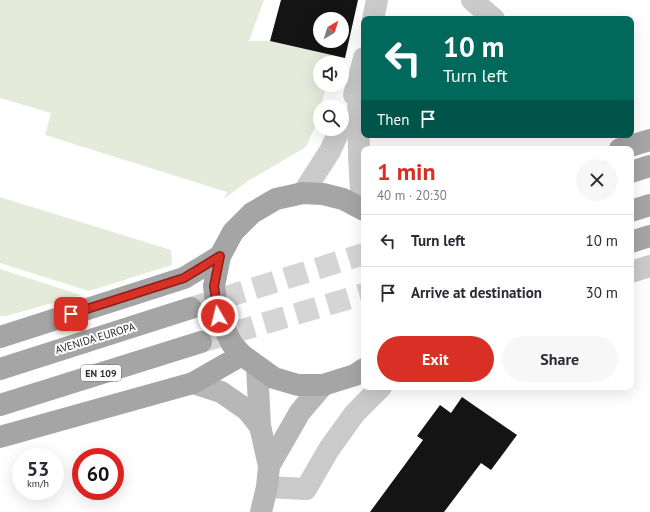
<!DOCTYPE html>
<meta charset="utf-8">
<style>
:root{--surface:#fff;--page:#f7f7f7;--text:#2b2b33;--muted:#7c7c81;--line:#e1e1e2;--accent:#d93025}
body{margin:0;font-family:"PT Sans",sans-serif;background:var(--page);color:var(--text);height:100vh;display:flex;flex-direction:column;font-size:15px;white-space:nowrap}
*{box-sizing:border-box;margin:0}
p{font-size:13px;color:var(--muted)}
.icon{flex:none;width:22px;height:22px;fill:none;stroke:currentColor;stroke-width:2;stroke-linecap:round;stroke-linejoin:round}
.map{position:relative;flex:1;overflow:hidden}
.panel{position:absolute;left:361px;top:146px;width:273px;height:244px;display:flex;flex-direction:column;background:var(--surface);border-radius:8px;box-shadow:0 4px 16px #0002}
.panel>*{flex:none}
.guide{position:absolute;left:361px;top:16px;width:273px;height:122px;border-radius:8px;box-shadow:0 4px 16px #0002;background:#00695c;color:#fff;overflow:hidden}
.needle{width:26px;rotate:38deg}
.controls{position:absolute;left:313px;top:12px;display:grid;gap:8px}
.controls a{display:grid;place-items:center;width:36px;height:36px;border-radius:50%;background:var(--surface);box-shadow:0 4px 16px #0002;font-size:20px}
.speed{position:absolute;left:12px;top:448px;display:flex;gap:8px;font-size:20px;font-weight:700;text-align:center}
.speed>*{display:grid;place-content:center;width:52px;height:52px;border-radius:50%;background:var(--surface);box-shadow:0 4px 16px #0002;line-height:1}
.speed small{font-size:10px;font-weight:400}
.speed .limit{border:6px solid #d22;background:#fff;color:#111}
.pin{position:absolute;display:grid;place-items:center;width:34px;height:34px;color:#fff;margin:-17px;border-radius:8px;box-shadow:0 2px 6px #0006}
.me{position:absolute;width:44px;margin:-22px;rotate:352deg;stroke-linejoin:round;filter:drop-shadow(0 0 3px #0008)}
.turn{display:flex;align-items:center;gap:14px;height:84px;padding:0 16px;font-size:18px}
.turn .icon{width:52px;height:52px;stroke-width:2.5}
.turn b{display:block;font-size:28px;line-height:34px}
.then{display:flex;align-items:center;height:38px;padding:0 16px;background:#0003;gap:8px;font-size:15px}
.round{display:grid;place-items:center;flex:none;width:42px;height:42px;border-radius:21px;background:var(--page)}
.overview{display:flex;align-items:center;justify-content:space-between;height:68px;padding:0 16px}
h1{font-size:24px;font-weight:700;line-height:30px;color:var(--accent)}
.action{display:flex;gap:8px;margin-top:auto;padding:8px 16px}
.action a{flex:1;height:46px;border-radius:24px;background:var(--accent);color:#fff;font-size:16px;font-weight:700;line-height:46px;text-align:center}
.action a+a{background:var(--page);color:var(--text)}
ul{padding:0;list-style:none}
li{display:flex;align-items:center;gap:12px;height:52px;padding:0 16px;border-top:1px solid var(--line)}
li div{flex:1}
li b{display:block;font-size:15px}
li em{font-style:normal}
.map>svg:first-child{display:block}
</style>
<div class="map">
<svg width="650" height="512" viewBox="0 0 650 512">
<rect width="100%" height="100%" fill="#fff"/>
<!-- green -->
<g fill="#e5ebda">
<polygon points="0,0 264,0 249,41 270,41 331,55 329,63 320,63 320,85 328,85 324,94 321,107 320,107 319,118 306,147 248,181 224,199 227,192 45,135 51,113 0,98"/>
<polygon points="0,197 171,250 172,265 89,291 0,263"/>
<polygon points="0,269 81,295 6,316 0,316"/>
</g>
<!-- building -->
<g fill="#141414" fill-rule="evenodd">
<path d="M281,0H358L345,58L270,41ZM320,19H342V41H320Z"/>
<polygon points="462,397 517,435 491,470 481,463 444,512 370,512 423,440 417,436 440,405 451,413"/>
</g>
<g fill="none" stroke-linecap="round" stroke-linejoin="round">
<!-- primary-tunnel -->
<g stroke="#d5d5d5" stroke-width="22" stroke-dasharray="22 11" stroke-linecap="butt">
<polyline points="191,308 364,254"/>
<polyline points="201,342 364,294"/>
</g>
<!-- street -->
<g stroke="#cacaca" stroke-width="22">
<polyline points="472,0 494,19"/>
<polyline points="373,19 377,0"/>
<polyline points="358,81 359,156 362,208"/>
<polyline points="354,95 358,81 364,58"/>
<polyline points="303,193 330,151 340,129"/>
<polyline points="631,272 650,266"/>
<polyline points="267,487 306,489 329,449 355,413 381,387"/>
</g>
<!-- secondary -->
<g stroke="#b7b7b7" stroke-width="22">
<polyline points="257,366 260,426 269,466 267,487 261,512"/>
<polyline points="193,383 221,392 247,410 260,426"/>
<polyline points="269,466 300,412 323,385"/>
</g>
<!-- primary -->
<g stroke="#a5a5a5" stroke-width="22">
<polyline points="620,149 650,140"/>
<polyline points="631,172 650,166"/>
<polyline points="364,210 343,199 323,194 303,193 276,199 252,213 233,232 220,256 214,286 218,316 232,344 242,355 274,378 298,385 323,385 355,375 364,369"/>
<polyline points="631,211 650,205"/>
<polyline points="631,242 650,236"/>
<polyline points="0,337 184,278 220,256"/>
<polyline points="0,369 191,308"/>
<polyline points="0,405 201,342"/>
<polyline points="0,437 193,383 242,355"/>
</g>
</g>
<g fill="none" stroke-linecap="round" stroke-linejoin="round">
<defs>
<polyline id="route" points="71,314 184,278 220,256 214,286 218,316"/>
</defs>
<!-- route casing -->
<use href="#route" stroke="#8d1f18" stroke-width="10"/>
<!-- route -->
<use href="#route" stroke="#d93025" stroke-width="7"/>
</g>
<g text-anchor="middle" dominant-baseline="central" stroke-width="4" stroke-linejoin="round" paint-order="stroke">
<!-- shield labels -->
<rect fill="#fff" stroke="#6c6c6c" stroke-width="1" x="81" y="365" width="40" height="16" rx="3"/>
<g font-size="10" font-weight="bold" fill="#2d2d2d">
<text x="101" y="373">EN 109</text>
</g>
<!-- street labels -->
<g font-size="11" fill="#2d2d2d" stroke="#fff">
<text transform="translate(95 338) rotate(-17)">AVENIDA EUROPA</text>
</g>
</g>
</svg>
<div class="controls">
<a><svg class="needle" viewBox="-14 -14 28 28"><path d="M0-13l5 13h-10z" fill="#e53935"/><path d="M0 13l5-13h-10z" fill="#7c7c81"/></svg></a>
<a><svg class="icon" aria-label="sound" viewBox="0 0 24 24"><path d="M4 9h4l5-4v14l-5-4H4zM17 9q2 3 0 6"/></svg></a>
<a><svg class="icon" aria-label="search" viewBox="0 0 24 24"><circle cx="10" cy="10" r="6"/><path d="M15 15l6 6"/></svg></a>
</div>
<div class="speed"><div>53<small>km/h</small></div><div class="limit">60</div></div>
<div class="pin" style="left:71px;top:314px;background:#d93025"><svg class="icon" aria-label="arrive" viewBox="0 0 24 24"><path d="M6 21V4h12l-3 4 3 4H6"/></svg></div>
<svg class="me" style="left:218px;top:316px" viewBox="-20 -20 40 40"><circle r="17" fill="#d93025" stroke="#fff" stroke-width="3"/><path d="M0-11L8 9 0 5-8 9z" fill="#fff"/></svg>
<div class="guide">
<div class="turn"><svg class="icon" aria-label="left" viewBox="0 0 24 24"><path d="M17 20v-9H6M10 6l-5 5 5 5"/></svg><div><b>10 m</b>Turn left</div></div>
<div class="then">Then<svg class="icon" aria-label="arrive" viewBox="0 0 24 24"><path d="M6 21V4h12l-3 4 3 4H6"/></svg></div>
</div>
<section class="panel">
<div class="overview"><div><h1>1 min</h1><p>40 m · 20:30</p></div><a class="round"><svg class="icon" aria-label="close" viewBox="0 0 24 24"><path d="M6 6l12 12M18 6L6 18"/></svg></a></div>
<ul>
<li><svg class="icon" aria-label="left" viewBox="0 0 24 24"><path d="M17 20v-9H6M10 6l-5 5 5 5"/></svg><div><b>Turn left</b></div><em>10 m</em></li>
<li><svg class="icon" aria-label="arrive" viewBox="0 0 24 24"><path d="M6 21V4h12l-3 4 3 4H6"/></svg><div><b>Arrive at destination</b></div><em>30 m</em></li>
</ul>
<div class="action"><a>Exit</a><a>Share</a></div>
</section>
</div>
